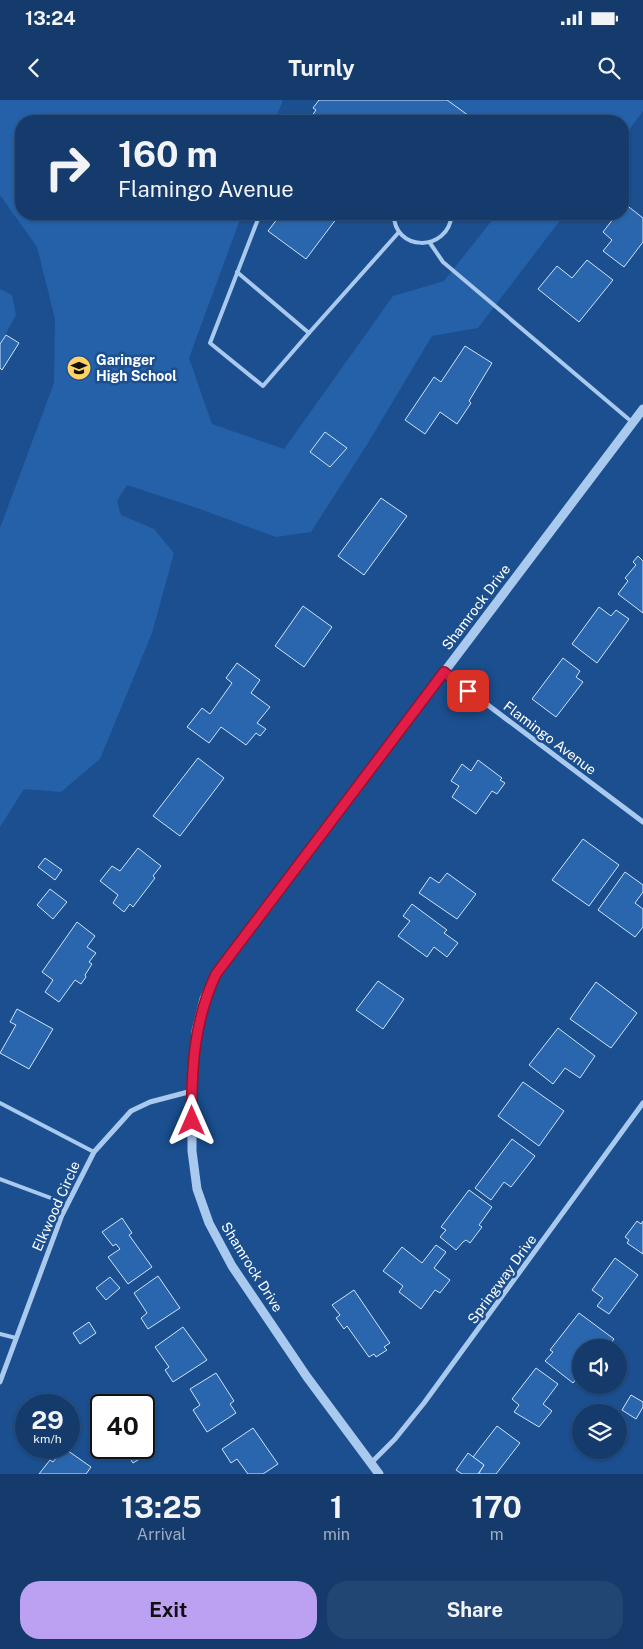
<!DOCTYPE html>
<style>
:root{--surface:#143b6b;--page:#214673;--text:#f1f3f6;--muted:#9dadc1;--line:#33557e;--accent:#bca0f2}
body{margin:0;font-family:"Public Sans",sans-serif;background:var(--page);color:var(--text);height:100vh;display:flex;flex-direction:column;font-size:19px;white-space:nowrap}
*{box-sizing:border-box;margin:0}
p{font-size:16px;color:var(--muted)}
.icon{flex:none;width:28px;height:28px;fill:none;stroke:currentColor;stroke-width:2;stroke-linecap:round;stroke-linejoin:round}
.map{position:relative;height:1374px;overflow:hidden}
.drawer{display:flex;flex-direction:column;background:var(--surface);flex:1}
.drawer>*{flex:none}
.banner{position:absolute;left:15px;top:15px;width:614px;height:105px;border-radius:20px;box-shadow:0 1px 4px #0004,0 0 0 1px var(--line);background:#143b6b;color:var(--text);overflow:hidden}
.tools{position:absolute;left:572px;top:1239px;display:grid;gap:10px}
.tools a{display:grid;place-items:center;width:55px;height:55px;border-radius:50%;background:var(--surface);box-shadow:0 1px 4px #0004,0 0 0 1px var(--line);font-size:25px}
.speed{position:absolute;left:15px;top:1294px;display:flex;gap:10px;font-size:25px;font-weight:700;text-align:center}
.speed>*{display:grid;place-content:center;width:65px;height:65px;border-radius:50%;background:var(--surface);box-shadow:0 1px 4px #0004,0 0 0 1px var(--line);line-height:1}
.speed small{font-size:12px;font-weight:400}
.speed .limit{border:2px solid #111;border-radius:8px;background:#fff;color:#111}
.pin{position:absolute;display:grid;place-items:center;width:42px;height:42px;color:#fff;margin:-21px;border-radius:10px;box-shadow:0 2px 8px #0006}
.me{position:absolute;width:55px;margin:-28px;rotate:0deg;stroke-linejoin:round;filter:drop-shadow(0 0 4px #0008)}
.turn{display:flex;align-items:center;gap:18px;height:105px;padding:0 20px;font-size:22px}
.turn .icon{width:65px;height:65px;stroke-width:2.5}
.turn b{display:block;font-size:35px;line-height:42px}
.eta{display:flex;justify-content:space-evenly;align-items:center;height:85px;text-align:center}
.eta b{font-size:30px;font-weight:700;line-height:35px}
.cta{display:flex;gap:10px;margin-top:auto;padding:10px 20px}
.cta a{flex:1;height:58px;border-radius:20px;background:var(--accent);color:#111;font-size:20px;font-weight:700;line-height:58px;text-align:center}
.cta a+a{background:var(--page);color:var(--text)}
.status{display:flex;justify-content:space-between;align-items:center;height:35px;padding:0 25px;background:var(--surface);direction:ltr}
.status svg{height:14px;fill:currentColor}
header{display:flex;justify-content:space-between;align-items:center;height:65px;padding:0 20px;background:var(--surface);font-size:22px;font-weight:700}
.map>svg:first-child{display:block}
</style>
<div class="status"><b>13:24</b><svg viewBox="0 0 49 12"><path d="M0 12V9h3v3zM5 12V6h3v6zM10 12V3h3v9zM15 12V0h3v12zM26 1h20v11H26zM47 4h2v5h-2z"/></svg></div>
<header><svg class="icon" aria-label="back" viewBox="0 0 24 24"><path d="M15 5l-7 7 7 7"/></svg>Turnly<svg class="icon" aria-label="search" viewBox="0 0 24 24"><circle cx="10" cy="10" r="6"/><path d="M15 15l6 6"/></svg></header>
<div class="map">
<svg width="643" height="1374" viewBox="0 0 643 1374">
<rect width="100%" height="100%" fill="#1b4f8f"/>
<!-- green -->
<g fill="#2461a8">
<polygon points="0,0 283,0 275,21 21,21 21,114 242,114 189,258 212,324 284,349 393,196 444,181 497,114 565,114 478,228 432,236 368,343 311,432 276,437 200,409 127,385 117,401 121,415 154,429 174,453 152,533 100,659 61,692 24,689 0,727 0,428 54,283 55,219 37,147 0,95"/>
<polygon points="447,0 643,0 643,11 623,38 622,21 476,21"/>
<polygon points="0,189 12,195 16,215 0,244"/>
</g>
<!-- building -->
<g fill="#2a66ad" stroke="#cfe3fa">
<polygon points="319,0 447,0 476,21 310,21 309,20 316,10 313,8"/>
<polygon points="625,104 643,118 643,142 624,167 603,151 612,140 603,132 617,114 622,114"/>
<polygon points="281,114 340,114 306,159 268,131"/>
<polygon points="587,160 613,180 579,222 538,189 557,166 572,178"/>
<polygon points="6,235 19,243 2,270 0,268 0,244"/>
<polygon points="465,246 492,263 469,301 471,303 457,324 440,312 425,334 405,320 434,277 441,282"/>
<polygon points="325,332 347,348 330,367 310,352"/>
<polygon points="381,398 407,416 364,475 338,456"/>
<polygon points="638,456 643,461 643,513 618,494 628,481 625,478 636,465 633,462"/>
<polygon points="303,506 332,527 304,567 275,546"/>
<polygon points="599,507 611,516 616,510 629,519 597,563 572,544"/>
<polygon points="563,558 580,571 576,577 583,582 556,617 532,599"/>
<polygon points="237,563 260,580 251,593 270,607 257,623 266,629 260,636 256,633 246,645 221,627 209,643 187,627 202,608 210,614 232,583 226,578"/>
<polygon points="198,658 224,678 180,736 153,716"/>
<polygon points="478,660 502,678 500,680 505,683 497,694 492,691 476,714 452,697 459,686 451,681 462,664 471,671"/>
<polygon points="583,739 619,765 589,806 552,780"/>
<polygon points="138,748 161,766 153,776 155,778 133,807 130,804 124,812 113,803 118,795 100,781 112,766 120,771"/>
<polygon points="45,758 62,770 55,780 38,767"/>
<polygon points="625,772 643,785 643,792 635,803 643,809 643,827 635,837 598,810"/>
<polygon points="447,773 476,794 457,819 419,793 430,777 439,783"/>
<polygon points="50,789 67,802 53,819 37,805"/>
<polygon points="412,804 447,830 444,833 458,843 447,857 434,847 427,857 398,836 410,821 403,816"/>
<polygon points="77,822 95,836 87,847 96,853 89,862 92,864 85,875 86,877 81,884 75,880 59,902 45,892 53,880 42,872"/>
<polygon points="378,881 404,899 383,929 356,910"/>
<polygon points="596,882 637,913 611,948 570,919"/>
<polygon points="17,909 53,929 29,969 0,953 16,925 10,922"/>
<polygon points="558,928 595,956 580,978 565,968 553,984 529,965"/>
<polygon points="523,982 564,1011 539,1046 498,1016"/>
<polygon points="512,1039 535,1056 511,1087 504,1082 491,1100 475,1088"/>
<polygon points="469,1090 492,1107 479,1125 482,1127 470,1143 466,1140 463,1142 456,1150 440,1137 446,1130 441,1127"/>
<polygon points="122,1118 132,1133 129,1135 152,1167 128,1184 108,1157 120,1149 116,1144 113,1146 102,1132"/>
<polygon points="637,1121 641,1124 643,1121 643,1154 627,1143 629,1140 625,1137"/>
<polygon points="436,1145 446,1152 434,1168 450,1180 440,1193 435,1190 421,1209 399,1192 403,1186 383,1171 402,1147 422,1163"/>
<polygon points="615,1158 638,1175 609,1214 597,1206 603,1198 592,1190"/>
<polygon points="158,1176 180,1208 148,1229 141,1218 147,1213 134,1193"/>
<polygon points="110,1177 120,1188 106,1200 96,1188"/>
<polygon points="354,1190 390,1243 384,1247 387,1250 376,1257 374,1254 369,1257 347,1226 344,1229 336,1218 340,1215 332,1205"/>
<polygon points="579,1213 614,1239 607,1248 595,1248 591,1244 588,1248 581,1248 579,1259 581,1261 581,1273 573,1283 545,1261 553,1252 550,1250"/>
<polygon points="89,1222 96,1233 80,1244 73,1233"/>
<polygon points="183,1227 207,1260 173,1282 165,1270 169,1267 155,1247"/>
<polygon points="536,1268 558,1284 543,1304 552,1311 539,1327 514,1312 519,1305 512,1299"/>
<polygon points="216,1273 234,1301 230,1304 236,1313 207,1332 193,1310 200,1305 190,1289"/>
<polygon points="631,1295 643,1302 643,1307 636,1319 622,1310"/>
<polygon points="497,1326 520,1343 496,1374 481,1374 479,1373 484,1365 473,1357"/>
<polygon points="253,1328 278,1364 263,1374 248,1374 237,1359 231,1363 222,1349"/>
<polygon points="64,1348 91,1367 86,1374 39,1374 50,1360 53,1362"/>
<polygon points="123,1348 141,1348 146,1355 133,1363"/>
<polygon points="468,1353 484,1365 478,1374 462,1374 456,1370"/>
</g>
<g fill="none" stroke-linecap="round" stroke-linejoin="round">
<!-- service -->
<g stroke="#a9c9ee" stroke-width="4">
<polyline points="260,114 210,243 263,286 309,233"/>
<path d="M394,114C393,151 448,154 452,114"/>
<polyline points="430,143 443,162 632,322"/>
<polyline points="237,172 309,233 399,132"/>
<polyline points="0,1003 94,1052"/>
<polyline points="0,1079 67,1104"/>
<polyline points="0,1234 16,1238"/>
</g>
<!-- minor -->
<g stroke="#a9c9ee" stroke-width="5">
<polyline points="444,572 643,722"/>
<polyline points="0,1282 62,1115 94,1052 131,1011 150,1002 192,991"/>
<polyline points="371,1363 395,1339 424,1303 643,1003"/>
</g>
<!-- tertiary -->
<polyline stroke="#a9c9ee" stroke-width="9" points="379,1374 307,1277 232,1166 209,1123 197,1089 192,1051 192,991 196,931 204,899 216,874 643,309"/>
</g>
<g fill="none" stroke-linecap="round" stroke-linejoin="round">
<defs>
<path id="route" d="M192,1021C191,969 194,921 216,874L444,572L468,591"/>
</defs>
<!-- route casing -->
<use href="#route" stroke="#92132f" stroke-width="12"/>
<!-- route -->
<use href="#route" stroke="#e11d48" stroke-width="9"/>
</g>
<!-- icons -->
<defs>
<symbol id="school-disc" viewBox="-11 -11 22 22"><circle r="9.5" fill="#ffd166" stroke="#1b4f8f"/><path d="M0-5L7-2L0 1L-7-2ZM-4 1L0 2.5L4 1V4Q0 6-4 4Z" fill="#111"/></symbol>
</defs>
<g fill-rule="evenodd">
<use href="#school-disc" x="65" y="254" width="28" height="28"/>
</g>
<g text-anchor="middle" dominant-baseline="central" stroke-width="5" stroke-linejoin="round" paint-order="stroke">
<!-- poi labels -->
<g font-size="14" font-weight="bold" fill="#fff" stroke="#1b4f8f" text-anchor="start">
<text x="96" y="260">Garinger<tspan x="96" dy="16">High School</tspan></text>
</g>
<!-- street labels -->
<g font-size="14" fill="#fff" stroke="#1b4f8f">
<text transform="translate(476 507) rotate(-53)">Shamrock Drive</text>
<text transform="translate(550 638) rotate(37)">Flamingo Avenue</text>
<text transform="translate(56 1106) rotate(-66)">Elkwood Circle</text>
<text transform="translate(252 1167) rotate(58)">Shamrock Drive</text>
<text transform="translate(502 1179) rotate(-54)">Springway Drive</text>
</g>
</g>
</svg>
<div class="tools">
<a><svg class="icon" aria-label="sound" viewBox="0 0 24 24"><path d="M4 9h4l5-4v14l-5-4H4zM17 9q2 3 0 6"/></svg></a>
<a><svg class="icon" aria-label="layers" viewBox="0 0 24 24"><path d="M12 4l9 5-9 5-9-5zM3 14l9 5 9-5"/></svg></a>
</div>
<div class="speed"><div>29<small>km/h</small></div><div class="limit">40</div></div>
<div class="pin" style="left:468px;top:591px;background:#d93025"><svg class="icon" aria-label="arrive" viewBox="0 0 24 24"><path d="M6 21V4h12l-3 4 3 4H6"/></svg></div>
<svg class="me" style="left:192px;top:1021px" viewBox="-20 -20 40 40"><path d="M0-17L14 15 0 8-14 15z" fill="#e11d48" stroke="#fff" stroke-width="4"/></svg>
<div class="banner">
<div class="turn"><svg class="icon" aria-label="right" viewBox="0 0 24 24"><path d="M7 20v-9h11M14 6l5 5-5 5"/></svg><div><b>160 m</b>Flamingo Avenue</div></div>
</div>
</div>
<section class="drawer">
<div class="eta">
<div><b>13:25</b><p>Arrival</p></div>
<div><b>1</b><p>min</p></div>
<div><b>170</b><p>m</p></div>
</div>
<div class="cta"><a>Exit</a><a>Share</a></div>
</section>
